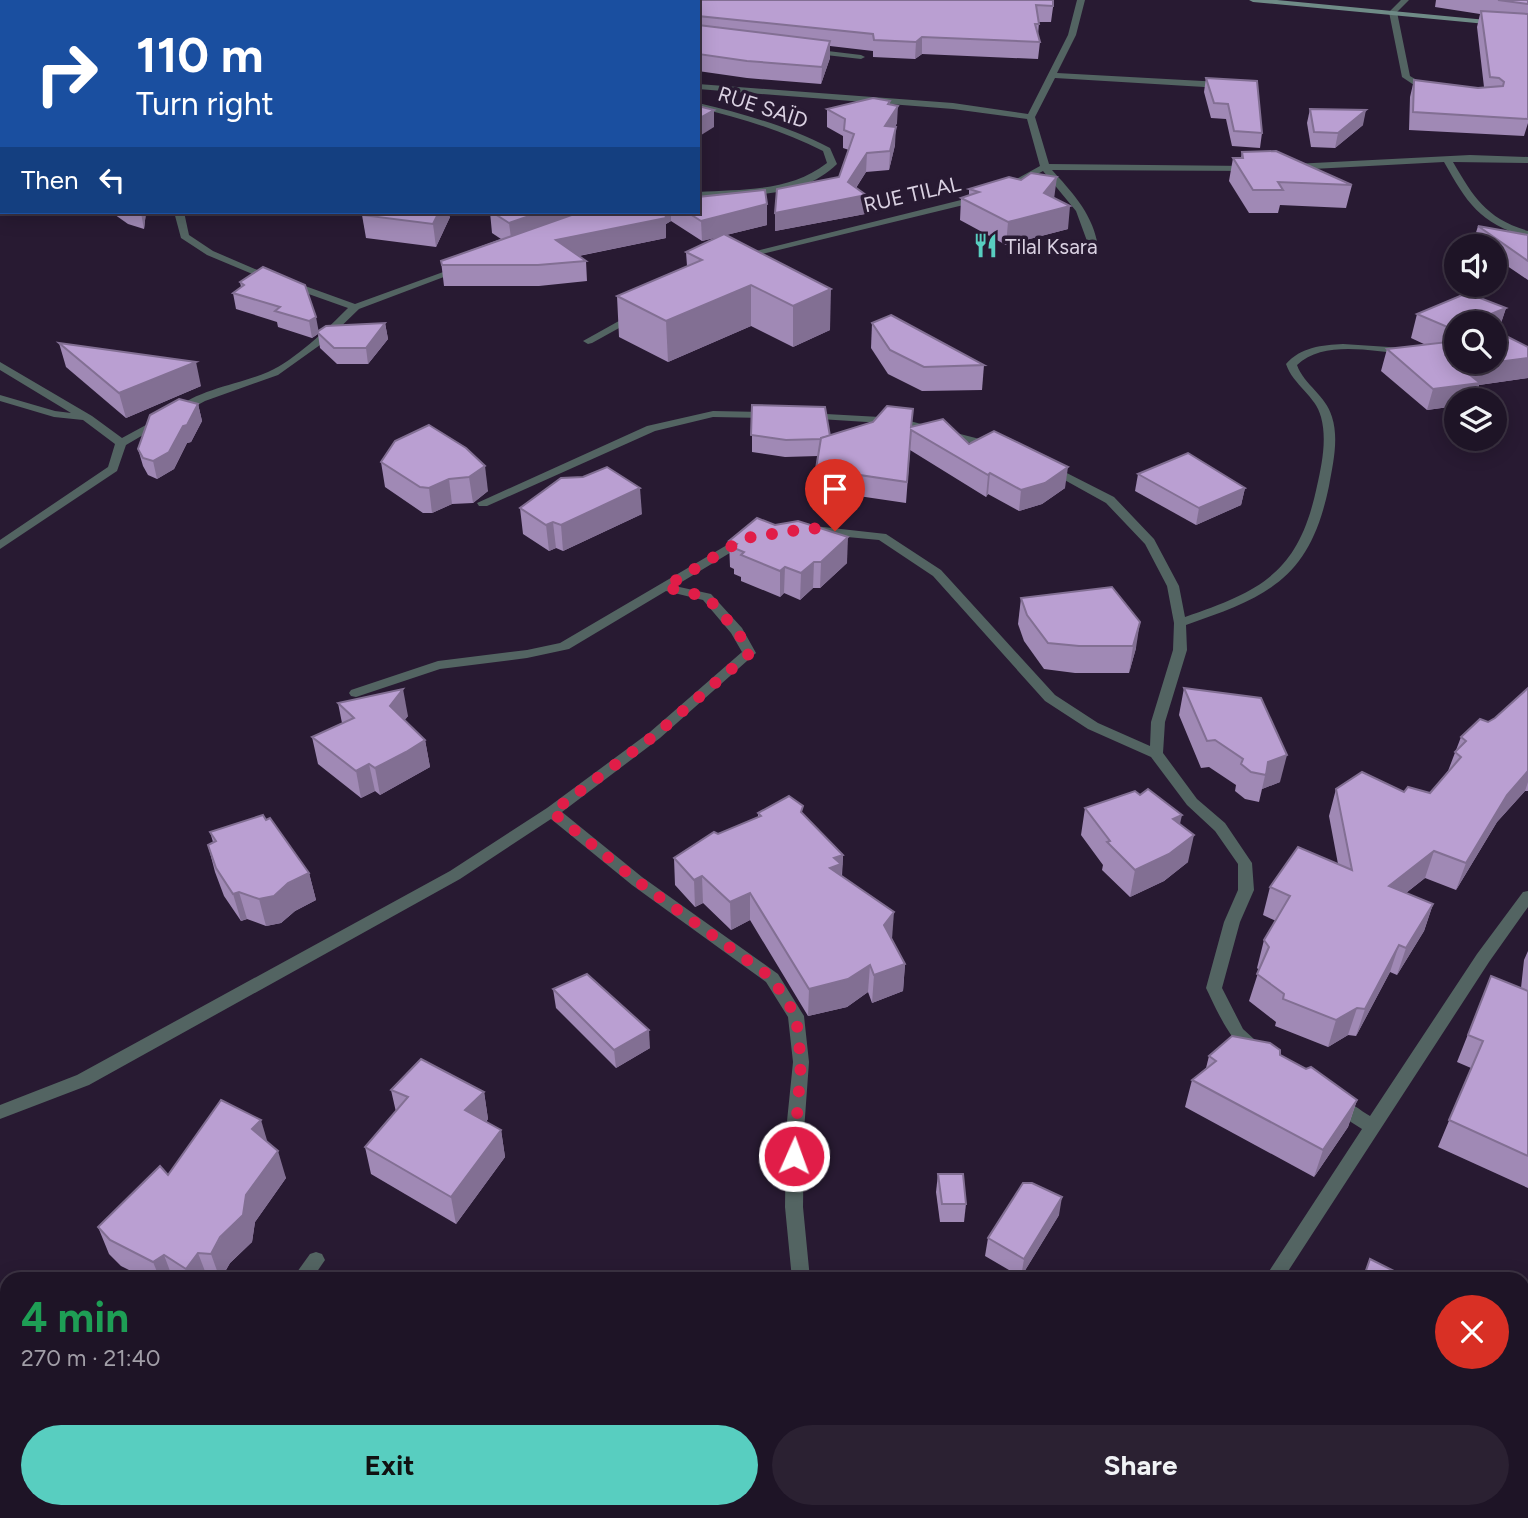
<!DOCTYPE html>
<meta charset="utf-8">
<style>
:root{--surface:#1e1426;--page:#2b2132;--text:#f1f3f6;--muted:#a19ea7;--line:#3c3343;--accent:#58cec0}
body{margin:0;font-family:Figtree,sans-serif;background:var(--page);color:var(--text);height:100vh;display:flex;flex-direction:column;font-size:26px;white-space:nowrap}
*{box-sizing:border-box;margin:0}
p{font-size:23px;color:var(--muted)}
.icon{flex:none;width:38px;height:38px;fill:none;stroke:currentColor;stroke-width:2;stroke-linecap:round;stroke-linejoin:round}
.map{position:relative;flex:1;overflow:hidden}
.details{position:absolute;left:0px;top:1272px;width:1530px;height:247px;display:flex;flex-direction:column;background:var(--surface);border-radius:21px 21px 0 0;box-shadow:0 4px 18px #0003,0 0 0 2px var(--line)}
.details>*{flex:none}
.top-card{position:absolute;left:0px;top:0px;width:700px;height:214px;box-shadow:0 4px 18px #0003,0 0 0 2px var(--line);background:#1a4fa0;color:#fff;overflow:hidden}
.tools{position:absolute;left:1444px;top:234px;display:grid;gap:14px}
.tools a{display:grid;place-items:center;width:63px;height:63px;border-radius:50%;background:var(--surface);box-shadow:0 4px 18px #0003,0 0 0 2px var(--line);font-size:35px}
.pin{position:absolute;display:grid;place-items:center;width:60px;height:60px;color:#fff;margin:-72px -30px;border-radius:50% 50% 50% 0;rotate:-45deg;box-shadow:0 0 7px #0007}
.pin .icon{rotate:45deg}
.me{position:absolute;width:77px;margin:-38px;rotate:2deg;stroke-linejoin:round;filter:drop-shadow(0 0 5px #0008)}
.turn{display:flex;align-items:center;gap:24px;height:147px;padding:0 21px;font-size:32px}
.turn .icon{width:91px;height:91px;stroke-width:2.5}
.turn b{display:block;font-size:49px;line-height:60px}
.then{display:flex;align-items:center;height:66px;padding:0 21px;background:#0003;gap:14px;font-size:26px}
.round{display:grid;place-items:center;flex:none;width:74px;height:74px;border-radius:37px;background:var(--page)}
.summary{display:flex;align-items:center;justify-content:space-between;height:119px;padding:0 21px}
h1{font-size:42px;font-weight:700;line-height:52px;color:#1e9e55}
.button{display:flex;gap:14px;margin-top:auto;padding:14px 21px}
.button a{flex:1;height:80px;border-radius:42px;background:var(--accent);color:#111;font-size:28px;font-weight:700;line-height:80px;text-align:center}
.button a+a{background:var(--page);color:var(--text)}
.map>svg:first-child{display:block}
</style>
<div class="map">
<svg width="1528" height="1518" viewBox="0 0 1528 1518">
<rect width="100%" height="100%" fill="#281a32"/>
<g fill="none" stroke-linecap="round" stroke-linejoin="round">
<!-- lane -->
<g fill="#536462" fill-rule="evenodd">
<polygon points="316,1252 322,1254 325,1260 312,1279 292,1279 310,1254"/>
<polygon points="108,1512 130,1512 128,1518 106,1518"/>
</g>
<!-- street -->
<g fill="#536462" fill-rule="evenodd">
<polygon points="301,0 317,2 303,2"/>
<polygon points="360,0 368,0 369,2 361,2"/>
<path d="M1077,0H1085L1076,35L1057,73L1221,82L1225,85L1221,88L1055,78L1035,117L1049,164L1250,166L1253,167V171L1052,170C1071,191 1091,212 1097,241L1092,244L1087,241L1076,211L1043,171L1008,190L1000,188L1040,166L1027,119L953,109L698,89V84L953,103L1028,114L1068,35Z"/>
<polygon points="1401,0 1409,0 1397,12 1410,76 1432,89 1432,93 1426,93 1402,77 1389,12"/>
<polygon points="811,49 861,55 865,57 861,59 808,53 808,49"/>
<path d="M698,103C744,114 788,126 830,148L837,164C802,199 744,195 698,198V192C743,189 790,192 827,163L823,151C783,131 742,118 698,108Z"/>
<path d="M1470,155L1528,157V163L1453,162C1474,198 1486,218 1528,231V237C1480,224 1467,203 1444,162L1294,170L1289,167L1294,164Z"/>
<polygon points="2,187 2,193 0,194 0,188"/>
<polygon points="977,196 980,197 980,201 741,259 736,256"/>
<polygon points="174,212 184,212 189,235 213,251 276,278 267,280 207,255 181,238"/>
<path d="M457,267L465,269L359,309L327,340L278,375L205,401L183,413H175L173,411C198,389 238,385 268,372C295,360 327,329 348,308L286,286V282H294L355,304Z"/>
<polygon points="635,312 639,313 639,317 592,343 588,344 583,341"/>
<path d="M1343,344L1404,348L1409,351L1404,354C1372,351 1323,340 1297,365C1304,385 1326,395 1332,417C1339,439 1333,464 1329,486C1310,578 1270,596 1186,625L1187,650L1165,722L1163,753L1197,799L1225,823L1252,863L1254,890L1240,922L1222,988L1243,1029L1266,1050L1264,1055C1238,1063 1215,1006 1206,988L1224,922L1238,890V864L1215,831L1187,805L1151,757L1088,729L1045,701L933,576L879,540L805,533L799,529L805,525L886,534L941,570L1055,695L1098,723L1150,746L1151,722L1173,650L1174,623L1167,586L1145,544L1106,503L1043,468L1049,465L1053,466L1114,497L1154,539L1179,586L1185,617C1263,590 1299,572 1317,486C1322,464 1327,439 1321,417C1316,396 1293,385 1286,364C1301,347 1322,345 1343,344Z"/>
<polygon points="0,362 92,416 122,438 157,419 161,418 167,421 126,445 117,471 0,549 0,540 108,467 115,444 83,420 54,417 0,401 0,395 55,411 71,413 0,370"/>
<polygon points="713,411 771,412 777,415 771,418 713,417 655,431 487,506 479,506 477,503 647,426"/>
<polygon points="808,413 898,418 999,444 1001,446 995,449 898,424 804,418 804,414"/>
<polygon points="744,535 748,536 750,539 748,542 675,586 711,594 742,628 756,653 660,738 562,812 642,877 778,974 804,1016 809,1062 804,1131 803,1207 810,1279 792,1279 785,1207 786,1131 793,1062 788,1017 766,982 632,885 551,819 460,879 89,1085 0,1119 0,1105 77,1075 450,871 547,808 650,732 742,652 731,633 703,600 666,591 569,649 527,658 440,669 356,697 351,696 349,693 351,690 438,661 527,650 560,643"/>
<path d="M1528,891V907L1489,962L1283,1279H1264L1362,1129L1332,1110L1330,1105L1332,1100C1345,1096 1359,1110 1370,1116L1477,954L1523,892Z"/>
<polygon points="1528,1497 1528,1517 1522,1518 1515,1515 1514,1512 1522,1512 1522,1498"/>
<polygon points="883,1512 904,1512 904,1514 905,1512 958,1512 956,1518 885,1518"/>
<rect x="1096" y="1512" width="20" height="6"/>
<polygon points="1151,1512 1346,1512 1348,1518 1153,1518"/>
<polygon points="1375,1512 1473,1512 1471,1518 1373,1518"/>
</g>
<!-- secondary -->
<g fill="#6f8b87" fill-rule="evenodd">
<polygon points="155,0 190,0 188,2"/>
<polygon points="1249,0 1277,0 1528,24 1528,28 1253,2"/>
</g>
</g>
<!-- wall -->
<g fill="#a089b5">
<polygon points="0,0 98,0 2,2 2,50 0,50"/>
<polygon points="1054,0 1051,22 1039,22 1038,36 1040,42 1038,59 922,54 915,59 873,57 873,51 830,46 830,58 821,84 747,78 698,71 698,2"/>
<polygon points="1436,0 1528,0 1528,123 1524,136 1409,130 1410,97 1414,80 1478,88 1484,87 1477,27 1480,14 1435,7"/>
<polygon points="1206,78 1262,133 1260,148 1232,146 1226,119 1211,118 1204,92"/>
<polygon points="890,101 890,104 897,123 895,127 895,145 889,170 866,172 856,188 865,214 775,231 775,213 839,177 849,150 843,148 843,136 827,127 827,109"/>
<polygon points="1310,109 1363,125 1335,148 1311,147 1307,123"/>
<polygon points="1242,152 1352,185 1346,208 1280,205 1278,213 1249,213 1229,181 1233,158 1241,158"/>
<polygon points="969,189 1054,198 1068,229 1006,245 960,220 961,198 969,195"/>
<polygon points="767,204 767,225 726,235 830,330 793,347 751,326 668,362 619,337 617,296 687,266 686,252 718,237 702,241 671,221 666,224 666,238 579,256 586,261 587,281 539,286 444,286 441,261 501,239 492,233 490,212 575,212 576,213 580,212 698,212"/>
<polygon points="111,212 146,212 144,229 128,224"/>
<polygon points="362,215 450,217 436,247 366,238"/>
<polygon points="1478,226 1528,235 1528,280 1494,257 1494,247 1481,247 1473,242"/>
<polygon points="263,267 318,331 385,323 388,339 368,364 337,364 320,348 318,334 312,338 278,327 277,322 236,309 233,293 241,287 240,282"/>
<polygon points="1467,293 1506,308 1498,332 1494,334 1494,324 1456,324 1456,362 1494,362 1494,336 1504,335 1528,347 1528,378 1479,385 1474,401 1456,401 1456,406 1427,410 1381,371 1387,349 1426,345 1411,338 1417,314"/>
<polygon points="872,323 984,365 982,390 922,391 888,374 871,348"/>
<polygon points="59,343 201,386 126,418 66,367"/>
<polygon points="198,404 202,421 191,442 187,443 174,469 157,479 148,475 143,466 138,449"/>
<polygon points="752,405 830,436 912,427 969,444 1065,488 1042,504 1019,511 988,494 986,497 910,450 906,503 838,493 837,499 815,496 815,475 818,456 785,457 752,452"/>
<polygon points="429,425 488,491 473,503 452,504 432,513 423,513 385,487 381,462"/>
<polygon points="1138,474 1245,488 1241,505 1196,525 1135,491"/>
<polygon points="520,508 642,514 563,551 556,548 549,551 523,534"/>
<polygon points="729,541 847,563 820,588 813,588 800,600 784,593 780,597 741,581 741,577 734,574 734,569 730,567"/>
<polygon points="1112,587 1136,648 1129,673 1075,673 1044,669 1024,641 1018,624 1021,598"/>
<polygon points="1184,688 1280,782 1262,789 1259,802 1245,799 1235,791 1236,785 1209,767 1201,768 1179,715"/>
<polygon points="1528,688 1528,791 1525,791 1497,822 1456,890 1425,878 1406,893 1433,904 1424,931 1397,975 1390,972 1356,1036 1348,1035 1328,1047 1275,1026 1276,1022 1249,1001 1259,970 1257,968 1264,940 1276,921 1263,915 1270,887 1338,864 1329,816 1336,789 1430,793 1448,771 1461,737 1495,718"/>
<polygon points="338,703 408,716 404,720 425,740 430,767 380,795 375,791 361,798 318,764 312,737 342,723"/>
<polygon points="1085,808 1180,824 1188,862 1164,881 1130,897 1102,870 1103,865 1081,835"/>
<polygon points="758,813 803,814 843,855 842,876 892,939 905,964 903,991 872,1003 868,992 847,1007 808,1016 750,920 731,930 703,903 695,907 675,885 674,858 718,834 758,817"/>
<polygon points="266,820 309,873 316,900 295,911 281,923 266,926 247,919 241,921 224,896 215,872 208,845 213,842 210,832"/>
<polygon points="1528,951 1528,1188 1438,1147 1471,1068 1457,1062 1491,976 1521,988 1524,960"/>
<polygon points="553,989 650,1048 616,1068 556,1008"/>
<polygon points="1280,1055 1357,1100 1348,1127 1314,1177 1185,1107 1192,1080 1206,1068 1209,1056"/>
<polygon points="391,1090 484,1092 488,1119 486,1122 501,1130 505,1157 456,1224 371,1174 365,1147 396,1112"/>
<polygon points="267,1142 286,1178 255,1222 252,1242 230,1263 221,1279 147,1279 121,1266 109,1254 98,1227 168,1175"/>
<polygon points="938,1174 966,1204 964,1222 940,1222 936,1192"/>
<polygon points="1059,1215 1021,1277 985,1256 988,1238"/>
<polygon points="1528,1341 1528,1473 1522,1474 1522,1358"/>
</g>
<!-- shaded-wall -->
<g fill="#826f93">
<polygon points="578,0 605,0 602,2 575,2"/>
<polygon points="922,37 922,54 915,59 916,42"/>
<polygon points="830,41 830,58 821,84 822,67"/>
<polygon points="890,101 889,118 898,106 897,123 884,144 885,126"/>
<polygon points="714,110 714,127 698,137 698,119"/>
<polygon points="1366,110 1363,125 1335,148 1338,133"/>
<polygon points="896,127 895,145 889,170 890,151"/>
<polygon points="867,153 866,172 849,198 866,195 865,214 775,231 775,213 848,182"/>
<polygon points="1057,177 1054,199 1070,206 1068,229 1006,245 1008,222 1044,193"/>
<polygon points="767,204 767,225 702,241 701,221"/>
<polygon points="141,212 146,212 144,229 141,213"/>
<polygon points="439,212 449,212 450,217 436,247 433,224"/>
<polygon points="541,212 575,212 576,223 512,246 509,223"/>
<polygon points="664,212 671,212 671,221 666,224 666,238 558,260 556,240"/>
<polygon points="751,285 751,326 668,362 666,321"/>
<polygon points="831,289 830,330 793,347 793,306"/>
<polygon points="1506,308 1498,332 1494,334 1494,324 1466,324"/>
<polygon points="316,317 319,333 312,338 309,321"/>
<polygon points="385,323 388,339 368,364 366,348"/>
<polygon points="1456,328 1456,349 1445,354 1452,329"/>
<polygon points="1528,358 1528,378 1479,385 1474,401 1456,401 1456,406 1427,410 1433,389 1460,367"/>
<polygon points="196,362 201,386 126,418 119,393"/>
<polygon points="198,404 202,421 191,442 187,443 174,469 157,479 153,461 183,426"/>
<polygon points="485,466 488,491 473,503 469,477"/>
<polygon points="1068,467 1065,488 1042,504 1019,511 1021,490"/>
<polygon points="839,472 838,493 837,499 838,478"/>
<polygon points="990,473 988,494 986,497 988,475"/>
<polygon points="449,479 452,504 432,513 429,488"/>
<polygon points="640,488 642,514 563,551 561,525"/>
<polygon points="1245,488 1241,505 1196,525 1199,508"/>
<polygon points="553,522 556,548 549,551 546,525"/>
<polygon points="848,537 847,563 820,588 821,562"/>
<polygon points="814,562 813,588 800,600 801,573"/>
<polygon points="785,567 784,593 780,597 780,571"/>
<polygon points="1140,622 1136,648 1129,673 1133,646"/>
<polygon points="403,689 408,716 395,733 390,706"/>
<polygon points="425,740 430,767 380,795 375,768"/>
<polygon points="1287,755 1280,782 1262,789 1268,762"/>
<polygon points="369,764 375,791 361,798 356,771"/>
<polygon points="1528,771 1528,782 1525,791 1497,822 1456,890 1466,863 1507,795"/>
<polygon points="1182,815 1176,842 1173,819"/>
<polygon points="1194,835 1188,862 1164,881 1130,897 1135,870"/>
<polygon points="1434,851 1425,878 1380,913 1389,886"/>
<polygon points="843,855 841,882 830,868 834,858"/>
<polygon points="309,873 316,900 295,911 281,923 266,926 259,899"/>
<polygon points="702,876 703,903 695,907 694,880"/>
<polygon points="239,892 247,919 241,921 233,894"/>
<polygon points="750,893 750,920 731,930 730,902"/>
<polygon points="1433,904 1424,931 1397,975 1406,948"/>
<polygon points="894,912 892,939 884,925"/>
<polygon points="1399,945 1390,972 1356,1036 1365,1009"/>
<polygon points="905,964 903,991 872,1003 874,975"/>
<polygon points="870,965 868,992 847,1007 808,1016 809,989"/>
<polygon points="1357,1008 1348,1035 1328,1047 1336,1020"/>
<polygon points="649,1030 650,1048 616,1068 614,1050"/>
<polygon points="484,1092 488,1119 470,1137 465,1110"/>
<polygon points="1357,1100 1348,1127 1314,1177 1323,1150"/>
<polygon points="261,1120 269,1147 252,1129"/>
<polygon points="501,1130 505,1157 456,1224 451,1197"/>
<polygon points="278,1151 286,1178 255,1222 252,1242 230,1263 220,1279 211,1254 246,1195"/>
<polygon points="1062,1197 1059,1215 1021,1277 1024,1259"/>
<polygon points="198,1253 208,1279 190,1279 186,1269"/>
<polygon points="164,1255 173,1279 160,1279 153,1262"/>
<polygon points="21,1512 50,1512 47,1518 17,1518"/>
</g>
<!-- building -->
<g fill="#ba9fd2" stroke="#826f93" stroke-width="2">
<polygon points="0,0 85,0 84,2 2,2 2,38 0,37"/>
<polygon points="390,0 578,0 575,2 385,2"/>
<polygon points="613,0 624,0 623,2 612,2"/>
<polygon points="693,0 1053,0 1053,6 1036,5 1039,24 1035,24 1040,42 922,37 916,42 874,40 873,34 698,16 698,2 692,2"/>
<polygon points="1498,0 1528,0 1528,4"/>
<polygon points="1481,11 1528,14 1528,119 1413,112 1414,80 1478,88 1503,86 1504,82 1499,78 1490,77"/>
<polygon points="698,25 830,41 822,67 747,61 698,54"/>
<polygon points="1206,78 1257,81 1262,133 1234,131 1228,104 1214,103"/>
<polygon points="873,98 890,101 888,104 898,106 885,126 896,127 890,151 867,153 848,182 866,195 775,213 777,189 839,177 854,134 844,130 845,119 827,109"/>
<polygon points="698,106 714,110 698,119"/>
<polygon points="1310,109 1366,110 1338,133 1314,132"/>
<polygon points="1276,151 1352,185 1278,182 1283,190 1253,190 1233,158 1243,158 1242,152"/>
<polygon points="1031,173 1057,177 1044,193 1070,206 1008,222 961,198 979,192 969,189 1009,177 1021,180"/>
<polygon points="765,190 767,204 701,221 687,212 698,212 698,197"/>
<polygon points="363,212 439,212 433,224 362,215"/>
<polygon points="492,212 541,212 509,223"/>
<polygon points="580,212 665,212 666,218 556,240 586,261 538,265 442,265 441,261"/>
<polygon points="1478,226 1528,235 1528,261"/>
<polygon points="724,234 831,289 793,306 751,285 666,321 617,296 702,260 686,252"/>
<polygon points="263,267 305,285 316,317 309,321 275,311 280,307 233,293 244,285 240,282"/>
<polygon points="1467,293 1506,308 1466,324 1456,324 1456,328 1452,329 1417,314"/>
<polygon points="891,315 984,365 924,367 890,350 872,323"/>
<polygon points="385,323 366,348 334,348 317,332 326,326"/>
<polygon points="1504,335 1528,347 1528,358 1460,367 1480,383 1433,389 1387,349 1456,341 1456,362 1494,362 1494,336"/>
<polygon points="59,343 196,362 119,393"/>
<polygon points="179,399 198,404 187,425 183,426 169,452 153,461 143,458 138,449 150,415"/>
<polygon points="752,405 825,407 830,436 821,438 821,439 786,440 751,435"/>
<polygon points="887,406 913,409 911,427 943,419 969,444 994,431 1068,467 1045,483 1021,490 990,473 988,475 911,430 907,482 839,472 838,478 815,475 821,438 873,422"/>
<polygon points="429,425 466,448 485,466 469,477 449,479 429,488 420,487 381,462 395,441"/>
<polygon points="1188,453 1245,488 1199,508 1138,474"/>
<polygon points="607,467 640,488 561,525 553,522 546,525 520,508 561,478 583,477"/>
<polygon points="757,518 775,525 798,521 848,537 821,562 814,562 801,573 785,567 780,571 741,555 744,552 734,548 737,544 729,541"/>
<polygon points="1112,587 1140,622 1133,646 1079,646 1048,643 1027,615 1021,598"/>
<polygon points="1184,688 1261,698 1287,755 1268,762 1266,775 1251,772 1241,764 1243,759 1215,740 1207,741"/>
<polygon points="1528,688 1528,771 1507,795 1466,863 1434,851 1389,886 1433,904 1406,948 1399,945 1365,1009 1357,1008 1336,1020 1283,999 1284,994 1257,974 1269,947 1264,940 1290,896 1270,887 1298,847 1352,870 1336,789 1362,772 1404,792 1408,787 1430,793 1461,757 1455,752 1466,741 1461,737 1480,719 1488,722 1495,718"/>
<polygon points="403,689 390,706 425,740 406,752 375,768 369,764 356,771 312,737 354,718 338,703"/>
<polygon points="1148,789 1182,815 1173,819 1194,835 1169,854 1135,870 1107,842 1110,841 1085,808 1135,791 1140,795"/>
<polygon points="789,796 803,806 801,812 843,855 834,858 841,864 830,868 894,912 884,925 905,964 874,975 870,965 848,979 809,989 750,893 730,902 702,876 694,880 674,858 714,832 718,834 761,816 758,813"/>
<polygon points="263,815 266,820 270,818 309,873 288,883 274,896 259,899 239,892 233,894 216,868 208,845 216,841 210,832"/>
<polygon points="587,974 649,1030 614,1050 553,989"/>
<polygon points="1491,976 1528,991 1528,1156 1449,1120 1483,1041 1468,1035"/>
<polygon points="1232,1036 1270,1043 1280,1050 1280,1055 1306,1069 1311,1067 1357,1100 1323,1150 1192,1080 1216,1061 1209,1056"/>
<polygon points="421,1059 484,1092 465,1110 501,1130 451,1197 365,1147 408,1097 391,1090"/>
<polygon points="221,1100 261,1120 252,1129 278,1151 246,1195 243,1215 220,1237 211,1254 198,1253 186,1269 164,1255 153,1262 110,1240 98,1227 160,1166 168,1175"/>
<polygon points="938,1174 963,1174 966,1204 942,1204"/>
<polygon points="1023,1183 1032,1183 1062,1197 1024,1259 988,1238"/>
<polygon points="1370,1259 1410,1279 1363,1279"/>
<polygon points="1528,1356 1528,1451 1522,1452 1522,1367 1524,1368"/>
<polygon points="2,1369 7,1371 7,1512 21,1512 17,1518 0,1518 0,1372"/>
</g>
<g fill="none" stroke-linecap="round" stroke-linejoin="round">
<!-- route -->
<polyline stroke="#e11d48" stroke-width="12" stroke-dasharray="0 21.6" points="794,1156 801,1062 796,1016 772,978 637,881 552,812 655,735 750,653 737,631 707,597 665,587 745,538 811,528 835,531"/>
</g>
<!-- icons -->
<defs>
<symbol id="restaurant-bare" viewBox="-9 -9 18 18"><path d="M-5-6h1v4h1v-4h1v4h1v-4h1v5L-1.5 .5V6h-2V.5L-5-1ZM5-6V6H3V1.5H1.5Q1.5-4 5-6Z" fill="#58cec0" stroke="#281a32" stroke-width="2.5" paint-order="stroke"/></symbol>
</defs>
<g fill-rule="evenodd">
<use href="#restaurant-bare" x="968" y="228" width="35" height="35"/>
</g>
<g text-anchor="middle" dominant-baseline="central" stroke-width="7" stroke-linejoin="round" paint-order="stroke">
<!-- far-street labels -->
<g font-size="21" fill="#dad1e2" stroke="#281a32">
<text transform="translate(763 107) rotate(18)">RUE SAÏD</text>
<text transform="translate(912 194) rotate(-13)">RUE TILAL</text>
</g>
<!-- far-poi labels -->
<g font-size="21" fill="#dad1e2" stroke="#281a32" text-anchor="start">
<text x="1005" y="246">Tilal Ksara</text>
</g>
</g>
</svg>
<div class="tools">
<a><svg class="icon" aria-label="sound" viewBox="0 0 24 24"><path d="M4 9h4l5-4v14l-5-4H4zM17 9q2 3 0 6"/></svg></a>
<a><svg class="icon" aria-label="search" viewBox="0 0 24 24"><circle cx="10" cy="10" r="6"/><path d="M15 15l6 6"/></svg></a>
<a><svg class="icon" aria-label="layers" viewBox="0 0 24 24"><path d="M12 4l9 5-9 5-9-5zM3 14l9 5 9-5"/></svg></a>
</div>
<div class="pin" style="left:835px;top:531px;background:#d93025"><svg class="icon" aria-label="arrive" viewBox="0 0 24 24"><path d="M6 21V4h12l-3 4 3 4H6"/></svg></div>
<svg class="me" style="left:794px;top:1156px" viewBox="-20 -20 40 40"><circle r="17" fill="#e11d48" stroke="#fff" stroke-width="3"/><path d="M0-11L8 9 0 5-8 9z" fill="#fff"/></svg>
<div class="top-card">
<div class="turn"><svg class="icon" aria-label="right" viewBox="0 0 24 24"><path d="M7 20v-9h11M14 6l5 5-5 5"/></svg><div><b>110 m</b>Turn right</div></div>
<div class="then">Then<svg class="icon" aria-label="left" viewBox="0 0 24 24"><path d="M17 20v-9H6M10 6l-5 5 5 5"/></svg></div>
</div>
<section class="details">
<div class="summary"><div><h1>4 min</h1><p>270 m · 21:40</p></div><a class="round" style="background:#d93025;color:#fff"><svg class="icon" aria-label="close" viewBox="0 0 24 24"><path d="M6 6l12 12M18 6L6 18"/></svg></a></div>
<div class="button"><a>Exit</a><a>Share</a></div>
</section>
</div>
